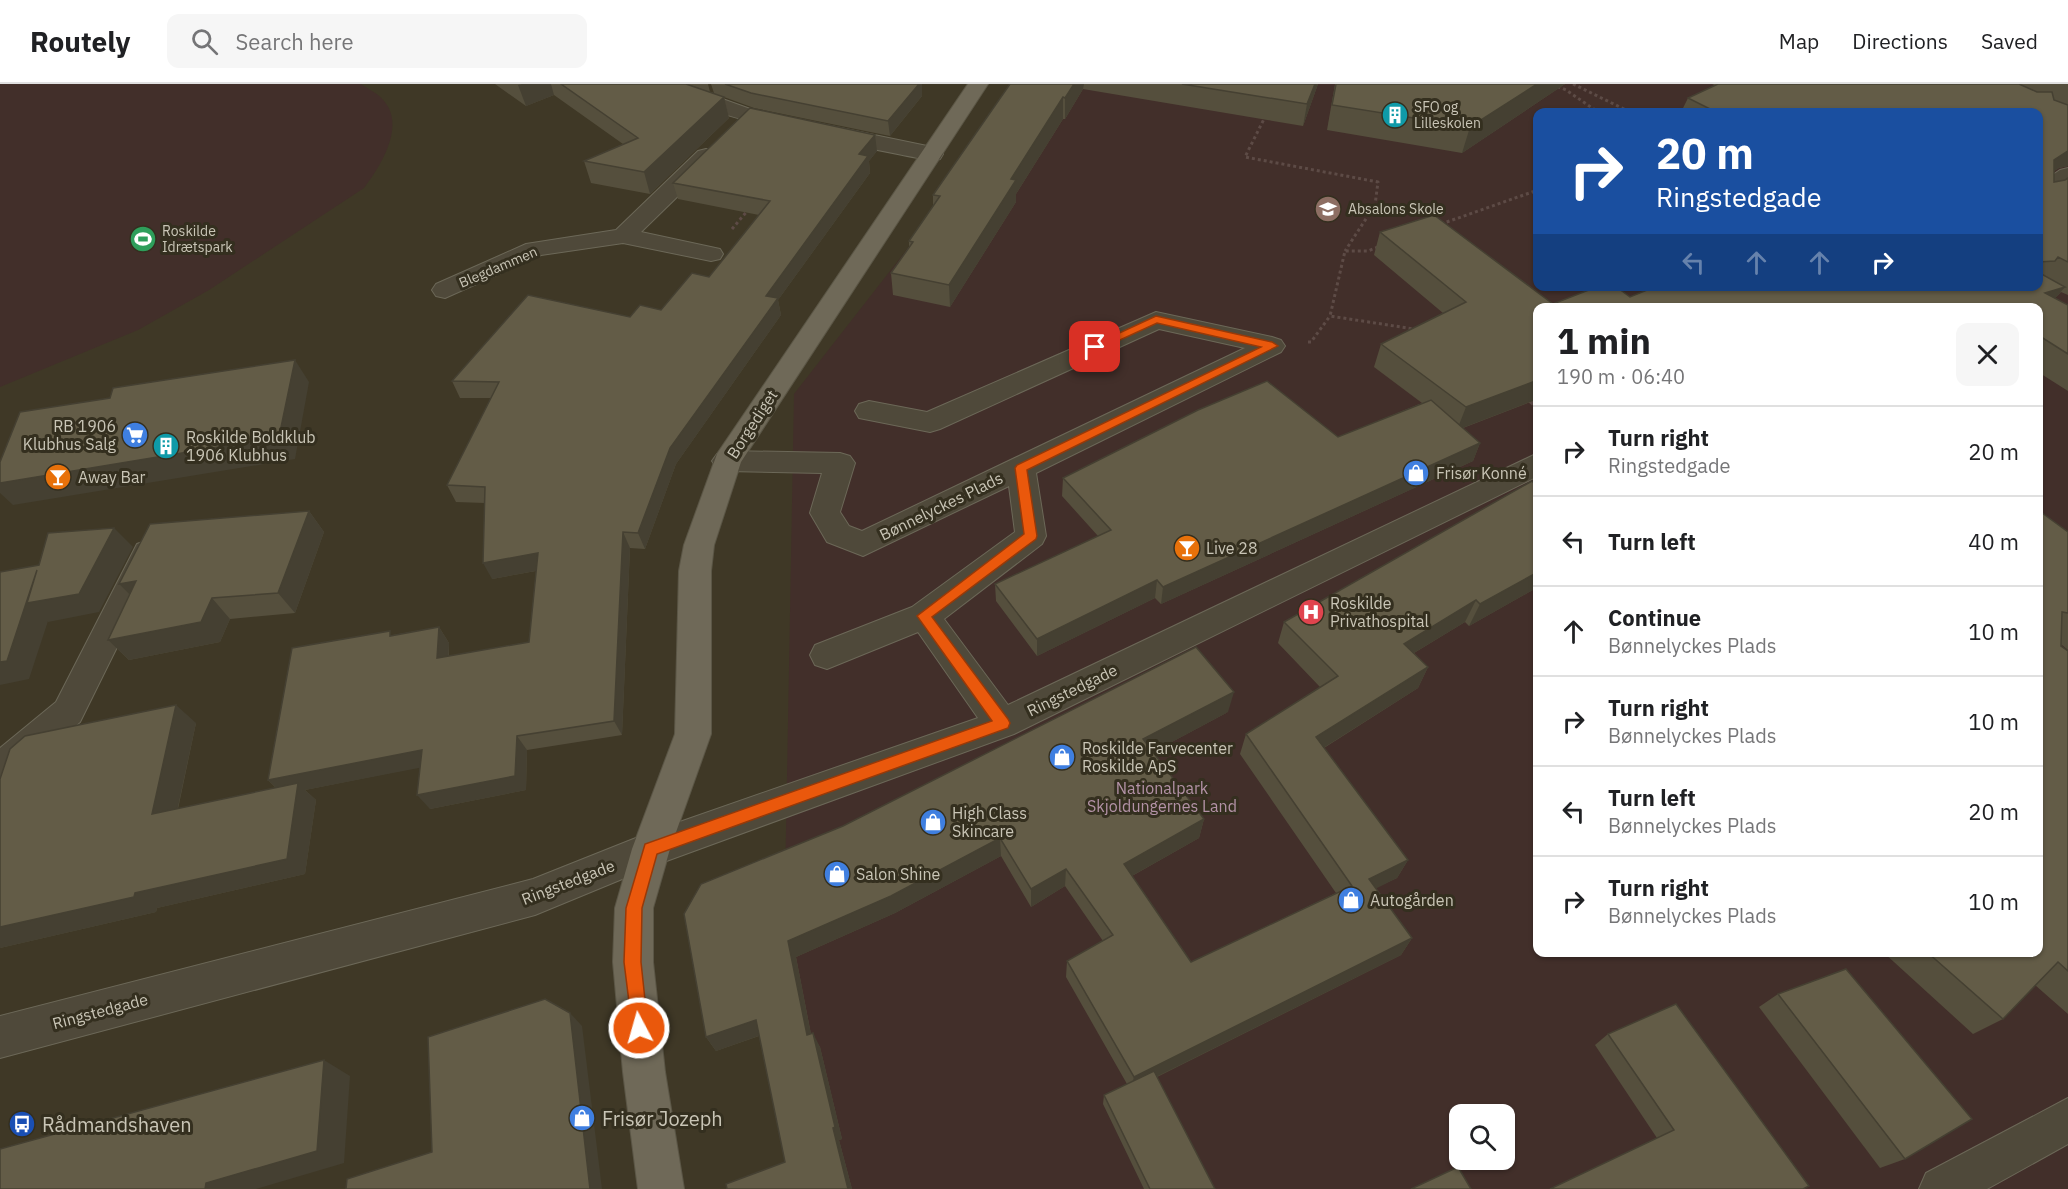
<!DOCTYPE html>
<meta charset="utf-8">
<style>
:root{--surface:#fff;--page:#f6f6f6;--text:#202124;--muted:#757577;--line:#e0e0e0}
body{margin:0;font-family:"IBM Plex Sans",sans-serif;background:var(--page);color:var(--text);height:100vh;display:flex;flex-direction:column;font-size:22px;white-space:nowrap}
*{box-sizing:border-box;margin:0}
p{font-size:20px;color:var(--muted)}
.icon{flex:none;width:33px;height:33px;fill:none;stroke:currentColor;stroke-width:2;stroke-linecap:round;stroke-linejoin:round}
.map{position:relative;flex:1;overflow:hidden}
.details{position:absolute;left:1533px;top:219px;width:510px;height:654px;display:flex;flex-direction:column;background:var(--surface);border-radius:12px;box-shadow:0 2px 4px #0004}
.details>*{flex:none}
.top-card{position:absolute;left:1533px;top:24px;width:510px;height:183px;border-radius:12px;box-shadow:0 2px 4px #0004;background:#1a4fa0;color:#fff;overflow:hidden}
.fabs{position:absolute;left:1449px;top:1020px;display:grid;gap:12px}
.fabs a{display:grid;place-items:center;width:66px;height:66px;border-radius:12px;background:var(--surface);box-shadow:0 2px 4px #0004;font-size:30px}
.pin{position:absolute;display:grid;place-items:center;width:51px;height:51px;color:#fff;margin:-26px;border-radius:12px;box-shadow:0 3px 9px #0006}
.me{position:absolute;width:66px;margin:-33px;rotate:354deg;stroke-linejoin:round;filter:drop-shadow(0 0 4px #0008)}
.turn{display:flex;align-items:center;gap:21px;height:126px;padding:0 24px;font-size:27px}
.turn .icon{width:78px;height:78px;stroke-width:2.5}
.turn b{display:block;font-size:42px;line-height:51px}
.lanes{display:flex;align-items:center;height:57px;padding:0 24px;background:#0003;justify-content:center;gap:30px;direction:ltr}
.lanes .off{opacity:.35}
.round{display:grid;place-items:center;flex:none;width:63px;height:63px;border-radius:12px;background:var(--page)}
.summary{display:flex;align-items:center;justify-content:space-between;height:102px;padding:0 24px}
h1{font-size:36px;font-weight:700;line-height:45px}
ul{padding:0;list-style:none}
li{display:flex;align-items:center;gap:18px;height:90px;padding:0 24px;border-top:2px solid var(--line)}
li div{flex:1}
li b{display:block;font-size:22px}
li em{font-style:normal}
header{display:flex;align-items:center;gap:36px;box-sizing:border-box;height:84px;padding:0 30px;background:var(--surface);border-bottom:2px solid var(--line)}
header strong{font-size:28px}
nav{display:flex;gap:33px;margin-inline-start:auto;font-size:21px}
.search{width:420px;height:54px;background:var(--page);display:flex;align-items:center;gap:15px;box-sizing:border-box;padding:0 21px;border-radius:12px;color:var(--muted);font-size:22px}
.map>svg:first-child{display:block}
</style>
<header>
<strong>Routely</strong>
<div class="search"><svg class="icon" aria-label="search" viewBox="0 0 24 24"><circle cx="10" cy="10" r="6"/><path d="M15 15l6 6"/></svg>Search here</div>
<nav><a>Map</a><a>Directions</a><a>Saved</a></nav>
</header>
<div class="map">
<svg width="2068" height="1105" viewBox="0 0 2068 1105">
<rect width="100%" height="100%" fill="#3f3826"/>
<!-- green -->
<g fill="#422f2a" fill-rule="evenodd">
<path d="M0,0H361C368,5 379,10 384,17C406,42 380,83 364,104L209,206L138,246L0,303Z"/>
<path d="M1036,0H2068V1105H838L784,856L794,310ZM1538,28H2038V202H1538ZM1538,224H2038V868H1538ZM1460,1030H1504V1076H1460Z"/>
</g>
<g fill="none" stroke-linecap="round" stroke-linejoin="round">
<defs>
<g id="minor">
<path d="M657,0H681L753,26L932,63L940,65L943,70L940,75L932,77C886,67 678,30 657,0Z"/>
<polygon points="706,65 714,67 717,72 714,77 641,148 720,165 723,170 720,175 711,177 623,159 541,171 445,214 436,212 432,206 436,200 526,160 616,146 698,67"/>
<polygon points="2068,84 2068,102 2046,117 2038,119 2038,101 2060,86"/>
<polygon points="1156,228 1272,253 1281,256 1285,262 1281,268 1036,389 1046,452 1042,460 944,535 1008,621 1538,369 1538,392 1014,650 661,779 535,831 0,974 0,932 533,795 651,748 978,634 918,548 827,585 815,581 810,571 815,561 912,523 1015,448 1009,402 863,472 827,458 810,429 822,389 727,387 717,384 712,377 717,370 727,367 840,369 850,372 855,379 840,428 849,442 862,447 1245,264 1159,245 940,345 930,348 859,334 855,327 859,320 869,317 927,328"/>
<polygon points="148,456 159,460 164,468 80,638 13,696 0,701 0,664 56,618 137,460"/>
<polygon points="2068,1014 2068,1060 1987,1105 1919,1105 1926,1089"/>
</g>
<polygon id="major" points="968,0 988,0 741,378 714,461 711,487 711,650 670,765 653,824 653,878 665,988 684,1105 638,1105 623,988 613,878 615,824 632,765 675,650 679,487 684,461 717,370"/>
</defs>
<!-- minor casing -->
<use href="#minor" stroke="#6c6858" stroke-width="2"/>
<!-- major casing -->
<use href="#major" stroke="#5b5646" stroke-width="2"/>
<!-- path-far1 -->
<g stroke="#5d4b46" stroke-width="3" stroke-dasharray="3 3" stroke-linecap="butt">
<polyline points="1552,0 1566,6 1598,28"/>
<polyline points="1573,0 1630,28"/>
<polyline points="1266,31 1245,73 1378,98 1375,121 1345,167"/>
<polyline points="1441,140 1538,106"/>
<polyline points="732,145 748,126"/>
<polyline points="1378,163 1368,167 1345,167 1330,232 1414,245"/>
<polyline points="1308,258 1311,258 1330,232"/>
</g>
<!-- path -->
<polyline stroke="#5d4b46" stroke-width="4" stroke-dasharray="4.5 4.5" stroke-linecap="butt" points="1530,317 1538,324"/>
<!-- minor -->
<use href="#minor" fill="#4f493a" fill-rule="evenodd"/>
<!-- major -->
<use href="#major" fill="#6f6958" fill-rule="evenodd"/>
</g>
<!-- wall -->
<g fill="#554f3d">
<polygon points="495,0 686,0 714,9 711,0 922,0 922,12 890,52 754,24 724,13 729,34 650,110 591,99 584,77 623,60 554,11 526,22"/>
<polygon points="687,0 708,0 710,8"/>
<polygon points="1010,0 1318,0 1303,42 1083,5 1065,35 1063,35 1016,110 1016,118 950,223 893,211 891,189 909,163 909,157 933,122 933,111"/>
<polygon points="1335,0 1565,0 1462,69 1327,46"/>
<polygon points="1712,0 2068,0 2068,82 2059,84 2054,87 2054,98 2065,96 2068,94 2068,211 2061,208 2055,214 2068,221 2068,307 2038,288 2038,224 1538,224 1538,315 1463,344 1480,359 1473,377 1161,520 1155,514 1037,572 996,517 995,500 1098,452 1062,412 1063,394 1338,353 1422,319 1374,283 1381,260 1443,229 1374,171 1380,148 1553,220 1630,213 2038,202 2038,28 1681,28 1688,14 1715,1"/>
<polygon points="877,67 869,77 870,89 778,216 781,231 676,380 645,465 630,464 622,651 527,666 526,706 430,725 420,683 305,706 316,716 305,790 157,824 156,828 0,864 196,639 178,725 276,704 268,696 393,551 439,543 449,559 449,572 529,558 536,487 492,495 485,419 456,418 447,401 491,314 460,314 452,297 630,233 661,226 709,193 759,131 678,115 673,99"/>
<polygon points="1538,400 1538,503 1469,542 1465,538 1414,569 1428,583 1418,604 1324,664 1408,776 1397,794 1375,804 1412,854 1401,871 1157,993 1215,1105 1144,1105 1103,1020 1104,1011 1127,1000 1066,893 1067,877 1103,857 1065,802 1031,823 1001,772 895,829 796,873 811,950 820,963 842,1055 839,1056 852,1105 727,1105 785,1078 759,952 716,967 706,953 684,830 1228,628 1153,668 1204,735 1199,754 1132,792 1191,878 1336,809 1240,670 1246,650 1320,603 1278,559 1284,538"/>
<polygon points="2038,426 2068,448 2068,566 2062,561 2061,562 2068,567 2068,930 2035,901 2003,935 1973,950 1883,868 2038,868"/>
<polygon points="309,427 324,448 295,529 230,535 220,558 129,576 108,556 129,510 119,500"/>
<polygon points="1778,910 1905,1075 1880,1084 1759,923"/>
<polygon points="1608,950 1803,1105 1657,1054 1595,961"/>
</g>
<!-- shaded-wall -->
<g fill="#454032">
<polygon points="522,0 551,0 554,11 526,22 518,1"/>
<polygon points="919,0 922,0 922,12 890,52 888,37"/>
<polygon points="1074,0 1084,0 1083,5 1065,35 1065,14"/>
<polygon points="1315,0 1318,0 1303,42 1307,20"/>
<polygon points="1537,0 1565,0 1462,69 1470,43"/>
<polygon points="724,13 729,34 650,110 644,88"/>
<polygon points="1063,13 1063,35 1016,110 1016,118 950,223 949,201 1011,95"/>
<polygon points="875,51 877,67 869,77 870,89 778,216 781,231 676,380 645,465 638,449 670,364 766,212 859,70"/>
<polygon points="2068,67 2068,82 2059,84 2038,98 2054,76"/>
<polygon points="2065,203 2045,226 2045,209"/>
<polygon points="295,276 309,298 295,375 13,421 0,409 0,399"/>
<polygon points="1538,296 1538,315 1457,346 1466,323"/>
<polygon points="1480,359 1473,377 1161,520 1163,503"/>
<polygon points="309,427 324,448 295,529 278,509"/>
<polygon points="114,444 133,463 99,528 48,538 48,537 29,595 0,601 0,578 37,486"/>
<polygon points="623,448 630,464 622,651 614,637"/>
<polygon points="538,469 546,485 492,495 483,479"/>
<polygon points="1538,488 1538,503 1469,542 1480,520"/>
<polygon points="1157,496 1155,514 1037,572 1037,555"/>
<polygon points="136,497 140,521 119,500"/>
<polygon points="212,514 230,535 220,558 129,576 108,556"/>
<polygon points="1476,516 1465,538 1394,581 1404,560"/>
<polygon points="439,543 449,559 448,589 437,574"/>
<polygon points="1428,583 1418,604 1309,673 1316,653"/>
<polygon points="1234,608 1228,628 1140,675 1143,655"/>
<polygon points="176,621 196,639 173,746 152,730"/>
<polygon points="517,652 527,666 526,706 430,725 417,711"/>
<polygon points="422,666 434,681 305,706 316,716 305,790 157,824 156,828 0,864 0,843 135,809 283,710 268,696"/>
<polygon points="1204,735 1199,754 1121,798 1124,780"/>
<polygon points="1000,754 1001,772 895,829 796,873 814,966 807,951 788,857"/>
<polygon points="1408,776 1397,794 1359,813 1369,795"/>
<polygon points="1066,785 1065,802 1031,823 1031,805"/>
<polygon points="1412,854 1401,871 1130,1006 1134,993"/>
<polygon points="570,929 582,942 602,1105 590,1105"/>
<polygon points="756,936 764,950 716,967 706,953"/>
<polygon points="813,949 820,963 842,1055 839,1056 852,1105 848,1105 833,1044"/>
<polygon points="324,976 350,992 344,1079 256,1105 205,1105 206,1099"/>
</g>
<!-- building -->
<g fill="#635c47" stroke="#454032" stroke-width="1.5">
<polygon points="561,0 686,0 724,13 644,88 584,77 638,54"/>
<polygon points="725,0 919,0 888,37 751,9"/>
<polygon points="1010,0 1074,0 1065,14 1063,13 1011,95 1016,96 949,201 891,189 913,158 909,157 940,112 933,111"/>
<polygon points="1182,0 1315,0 1307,20"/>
<polygon points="1336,0 1537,0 1470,43 1332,21"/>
<polygon points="1718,0 2019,0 2037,8 2052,8 2054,16 2068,21 2068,67 2054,76 2054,98 2065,96 2068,94 2068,178 2058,173 2055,177 2038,178 2038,28 1702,28 1710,25 1688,14"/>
<polygon points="750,24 875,51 859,70 868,72 766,212 778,214 670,364 638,449 623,448 614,637 517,652 515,692 417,711 422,666 268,696 292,564 390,547 390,552 439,543 437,574 529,558 538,469 483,479 485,403 447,401 499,298 452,297 528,211 630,233 640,221 661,226 692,189 709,193 770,117 673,99"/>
<polygon points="1434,131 1553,220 1599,202 1615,202 1630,213 1657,202 2038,202 2038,188 2065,203 2045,209 2068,221 2068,270 2038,251 2038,224 1538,224 1538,296 1466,323 1381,260 1466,218 1380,148"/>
<polygon points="295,276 279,353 0,399 0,378 20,328 110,314 113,304"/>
<polygon points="1267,297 1338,353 1431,316 1480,359 1163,503 1157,496 1037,555 995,500 1111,446 1063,394 1198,326"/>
<polygon points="1532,397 1536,401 1538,400 1538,488 1480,520 1476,516 1404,560 1428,583 1316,653 1408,776 1369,795 1412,854 1134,993 1067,877 1113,851 1066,785 1031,805 1000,754 891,812 788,857 807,951 813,949 835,1043 833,1044 848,1105 727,1105 726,1100 785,1078 756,936 706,953 684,830 701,800 843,742 1196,563 1234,608 1143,655 1204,735 1124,780 1191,878 1352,802 1246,650 1338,592 1284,538"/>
<polygon points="2038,426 2068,448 2068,529 2062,528 2061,562 2068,567 2068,887 2058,878 2003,935 1927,868 2038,868"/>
<polygon points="309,427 278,509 212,514 201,538 108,556 136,497 119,500 150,440"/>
<polygon points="114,444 79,510 27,519 37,486 7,577 0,578 0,488 39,481 48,449"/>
<polygon points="176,621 152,730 298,699 287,775 135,809 134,813 0,843 0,695 10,665 25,652"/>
<polygon points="1846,885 1972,1035 1905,1075 1778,910"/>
<polygon points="545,915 570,929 590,1105 346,1105 347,1095 432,1068 428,953"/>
<polygon points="1676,920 1809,1102 1803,1105 1550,1105 1674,1046 1608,950"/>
<polygon points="324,976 317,1067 206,1099 205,1105 0,1105 0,1065"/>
<polygon points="1154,987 1215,1105 1150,1105 1104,1011"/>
<polygon points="1458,1083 1471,1105 1411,1105"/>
</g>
<!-- route -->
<polygon fill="#ea580c" stroke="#983908" stroke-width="1.5" points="1156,232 1272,258 1278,262 1027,386 1037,452 1036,455 932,533 1008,635 1010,639 1008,644 657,770 642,824 641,878 648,944 646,950 639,952 633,950 624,878 626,824 645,760 992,637 917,532 1024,450 1015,384 1017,381 1261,263 1157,239 1098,266 1091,266 1089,263"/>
<!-- icons -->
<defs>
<symbol id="building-disc" viewBox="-11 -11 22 22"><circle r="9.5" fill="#0f9aa8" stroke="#342f1f"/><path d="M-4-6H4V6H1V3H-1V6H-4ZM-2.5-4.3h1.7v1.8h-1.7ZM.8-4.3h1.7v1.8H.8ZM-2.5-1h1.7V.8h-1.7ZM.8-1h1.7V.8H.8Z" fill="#fff"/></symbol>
<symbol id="school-disc" viewBox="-11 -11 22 22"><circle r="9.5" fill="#8d6e63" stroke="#342f1f"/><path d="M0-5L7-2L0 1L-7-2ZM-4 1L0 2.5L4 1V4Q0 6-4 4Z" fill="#fff"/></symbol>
<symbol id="stadium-disc" viewBox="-11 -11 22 22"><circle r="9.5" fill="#2e9e5b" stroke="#342f1f"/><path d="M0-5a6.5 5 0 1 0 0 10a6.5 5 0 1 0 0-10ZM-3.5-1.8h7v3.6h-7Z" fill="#fff"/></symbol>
<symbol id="supermarket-disc" viewBox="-11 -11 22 22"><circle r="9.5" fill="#3f7fe0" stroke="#342f1f"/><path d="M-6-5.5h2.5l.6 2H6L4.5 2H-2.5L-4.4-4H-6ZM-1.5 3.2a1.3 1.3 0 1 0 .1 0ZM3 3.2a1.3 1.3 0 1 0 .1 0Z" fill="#fff"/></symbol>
<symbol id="shop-disc" viewBox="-11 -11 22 22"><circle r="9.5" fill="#3f7fe0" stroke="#342f1f"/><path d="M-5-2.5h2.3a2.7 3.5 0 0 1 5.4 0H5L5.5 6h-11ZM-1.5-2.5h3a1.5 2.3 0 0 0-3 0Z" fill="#fff"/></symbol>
<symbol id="bar-disc" viewBox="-11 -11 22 22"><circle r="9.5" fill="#e8710a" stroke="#342f1f"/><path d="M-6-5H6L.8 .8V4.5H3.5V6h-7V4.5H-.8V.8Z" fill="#fff"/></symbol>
<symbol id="hospital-disc" viewBox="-11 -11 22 22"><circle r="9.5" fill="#e0444e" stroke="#342f1f"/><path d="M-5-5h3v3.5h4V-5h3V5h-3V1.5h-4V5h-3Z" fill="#fff"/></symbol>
<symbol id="bus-disc" viewBox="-11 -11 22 22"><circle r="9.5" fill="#1a4fb4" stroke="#342f1f"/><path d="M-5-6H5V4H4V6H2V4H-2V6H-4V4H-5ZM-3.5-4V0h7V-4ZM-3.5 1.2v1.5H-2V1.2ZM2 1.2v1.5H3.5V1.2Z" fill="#fff"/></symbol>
</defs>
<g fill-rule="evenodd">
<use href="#building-disc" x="1380" y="16" width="30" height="30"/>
<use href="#school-disc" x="1313" y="110" width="30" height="30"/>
<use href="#stadium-disc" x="128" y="140" width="30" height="30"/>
<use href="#supermarket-disc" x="120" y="336" width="30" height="30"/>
<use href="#building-disc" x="151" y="347" width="30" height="30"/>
<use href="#shop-disc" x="1401" y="374" width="30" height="30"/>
<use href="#bar-disc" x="43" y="378" width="30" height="30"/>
<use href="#bar-disc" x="1172" y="449" width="30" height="30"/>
<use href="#hospital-disc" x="1296" y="513" width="30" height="30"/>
<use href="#shop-disc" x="1047" y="658" width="30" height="30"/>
<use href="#shop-disc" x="918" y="723" width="30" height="30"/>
<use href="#shop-disc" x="822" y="775" width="30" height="30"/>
<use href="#shop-disc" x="1336" y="801" width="30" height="30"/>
<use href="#shop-disc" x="567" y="1019" width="30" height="30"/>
<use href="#bus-disc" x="7" y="1025" width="30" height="30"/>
</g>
<g text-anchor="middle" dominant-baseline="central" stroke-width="6" stroke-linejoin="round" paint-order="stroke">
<!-- far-poi labels -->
<g font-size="14" fill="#c9c5b6" stroke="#342f1f" text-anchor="start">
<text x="1414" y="23">SFO og<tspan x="1414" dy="16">Lilleskolen</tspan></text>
<text x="1348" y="125">Absalons Skole</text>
<text x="162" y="147">Roskilde<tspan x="162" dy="16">Idrætspark</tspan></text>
</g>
<!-- far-street labels -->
<g font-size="14" fill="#c9c5b6" stroke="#342f1f">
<text transform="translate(498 183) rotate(-23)">Blegdammen</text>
</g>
<!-- street labels -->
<g font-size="16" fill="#c9c5b6" stroke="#342f1f">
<text transform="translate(752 340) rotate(-57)">Borgediget</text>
<text transform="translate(941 422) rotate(-26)">Bønnelyckes Plads</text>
<text transform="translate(1072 606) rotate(-26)">Ringstedgade</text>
<text transform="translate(568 798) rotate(-21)">Ringstedgade</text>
<text transform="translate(100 927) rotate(-15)">Ringstedgade</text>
</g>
<!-- poi labels -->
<g font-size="16" fill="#c9c5b6" stroke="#342f1f" text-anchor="start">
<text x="116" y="342" text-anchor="end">RB 1906<tspan x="116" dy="18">Klubhus Salg</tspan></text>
<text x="186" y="353">Roskilde Boldklub<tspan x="186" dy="18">1906 Klubhus</tspan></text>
<text x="1436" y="389">Frisør Konné</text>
<text x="78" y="393">Away Bar</text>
<text x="1206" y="464">Live 28</text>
<text x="1330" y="519">Roskilde<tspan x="1330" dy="18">Privathospital</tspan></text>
<text x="1082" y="664">Roskilde Farvecenter<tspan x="1082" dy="18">Roskilde ApS</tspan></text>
<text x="952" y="729">High Class<tspan x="952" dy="18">Skincare</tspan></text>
<text x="856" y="790">Salon Shine</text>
<text x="1370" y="816">Autogården</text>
</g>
<!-- park labels -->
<g font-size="16" fill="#b392a6" stroke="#342f1f">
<text x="1162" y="704">Nationalpark<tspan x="1162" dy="18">Skjoldungernes Land</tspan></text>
</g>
<!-- near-poi labels -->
<g font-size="20" fill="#c9c5b6" stroke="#342f1f" text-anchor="start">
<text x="602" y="1034">Frisør Jozeph</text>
<text x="42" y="1040">Rådmandshaven</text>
</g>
</g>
</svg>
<div class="fabs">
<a><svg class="icon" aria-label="search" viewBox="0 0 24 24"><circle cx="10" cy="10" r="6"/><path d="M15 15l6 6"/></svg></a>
</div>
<div class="pin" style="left:1095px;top:263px;background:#d93025"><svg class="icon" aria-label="arrive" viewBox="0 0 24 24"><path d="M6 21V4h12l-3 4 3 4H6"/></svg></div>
<svg class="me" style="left:639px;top:944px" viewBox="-20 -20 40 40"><circle r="17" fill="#ea580c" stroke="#fff" stroke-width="3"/><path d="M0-11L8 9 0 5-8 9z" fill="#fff"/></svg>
<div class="top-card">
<div class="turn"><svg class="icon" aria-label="right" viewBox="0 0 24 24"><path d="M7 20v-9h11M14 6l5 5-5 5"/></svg><div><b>20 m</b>Ringstedgade</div></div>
<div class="lanes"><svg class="icon off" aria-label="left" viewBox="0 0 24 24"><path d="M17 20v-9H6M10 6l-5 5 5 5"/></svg><svg class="icon off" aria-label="ahead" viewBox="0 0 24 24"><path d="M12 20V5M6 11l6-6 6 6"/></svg><svg class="icon off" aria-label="ahead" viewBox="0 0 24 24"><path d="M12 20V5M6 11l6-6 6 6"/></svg><svg class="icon" aria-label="right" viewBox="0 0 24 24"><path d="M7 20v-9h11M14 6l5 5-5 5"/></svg></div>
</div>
<section class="details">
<div class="summary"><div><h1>1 min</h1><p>190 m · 06:40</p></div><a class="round"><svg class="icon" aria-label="close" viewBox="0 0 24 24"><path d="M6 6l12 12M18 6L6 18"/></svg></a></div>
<ul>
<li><svg class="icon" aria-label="right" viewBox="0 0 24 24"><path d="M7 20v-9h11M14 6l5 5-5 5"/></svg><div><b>Turn right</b><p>Ringstedgade</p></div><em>20 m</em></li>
<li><svg class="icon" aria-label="left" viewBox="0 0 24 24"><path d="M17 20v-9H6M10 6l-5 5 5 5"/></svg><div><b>Turn left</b></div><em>40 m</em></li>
<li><svg class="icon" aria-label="ahead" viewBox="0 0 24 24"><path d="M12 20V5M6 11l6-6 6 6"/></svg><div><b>Continue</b><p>Bønnelyckes Plads</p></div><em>10 m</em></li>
<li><svg class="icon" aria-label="right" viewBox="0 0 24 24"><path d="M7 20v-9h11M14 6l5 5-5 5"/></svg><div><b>Turn right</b><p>Bønnelyckes Plads</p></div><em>10 m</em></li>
<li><svg class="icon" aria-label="left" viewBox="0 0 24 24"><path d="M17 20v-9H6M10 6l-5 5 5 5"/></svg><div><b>Turn left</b><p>Bønnelyckes Plads</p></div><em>20 m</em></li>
<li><svg class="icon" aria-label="right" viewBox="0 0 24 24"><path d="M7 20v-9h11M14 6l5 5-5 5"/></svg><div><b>Turn right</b><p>Bønnelyckes Plads</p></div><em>10 m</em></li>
</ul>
</section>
</div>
